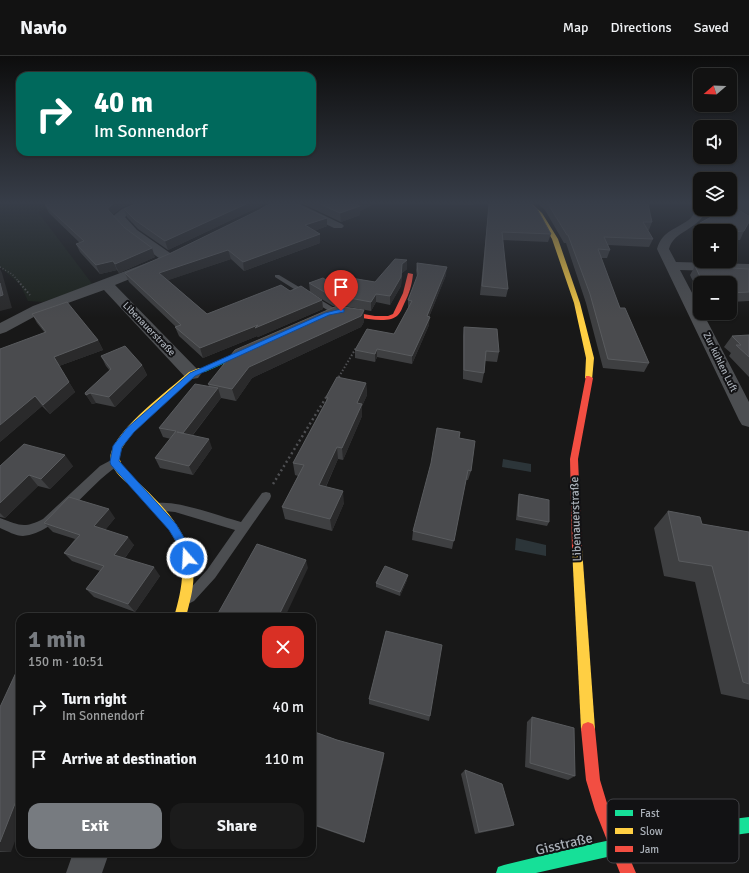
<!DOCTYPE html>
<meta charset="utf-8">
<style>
:root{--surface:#121212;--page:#1b1b1b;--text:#f1f3f6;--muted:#9c9e9f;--line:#313232;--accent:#777b80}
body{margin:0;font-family:Signika,sans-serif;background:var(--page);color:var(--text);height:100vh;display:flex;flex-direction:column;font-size:15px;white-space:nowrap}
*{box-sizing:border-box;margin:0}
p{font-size:13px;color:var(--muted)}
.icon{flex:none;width:22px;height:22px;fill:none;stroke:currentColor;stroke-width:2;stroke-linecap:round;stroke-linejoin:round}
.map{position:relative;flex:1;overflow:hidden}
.side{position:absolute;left:16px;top:557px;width:300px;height:244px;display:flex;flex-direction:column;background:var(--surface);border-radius:12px;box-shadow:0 1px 3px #0004,0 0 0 1px var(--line)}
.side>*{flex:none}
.banner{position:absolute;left:16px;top:16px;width:300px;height:84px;border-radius:12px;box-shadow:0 1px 3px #0004,0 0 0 1px var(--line);background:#00695c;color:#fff;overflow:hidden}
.needle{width:26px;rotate:251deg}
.buttons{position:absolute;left:693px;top:12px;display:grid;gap:8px}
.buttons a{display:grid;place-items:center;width:44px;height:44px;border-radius:8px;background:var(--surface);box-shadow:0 1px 3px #0004,0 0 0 1px var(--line);font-size:20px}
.pin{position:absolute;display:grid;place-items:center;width:34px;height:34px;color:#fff;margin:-41px -17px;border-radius:50% 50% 50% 0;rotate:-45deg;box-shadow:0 0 4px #0007}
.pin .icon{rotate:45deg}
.me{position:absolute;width:44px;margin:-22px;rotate:341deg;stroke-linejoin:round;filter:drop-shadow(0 0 3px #0008)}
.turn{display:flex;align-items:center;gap:14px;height:84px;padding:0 12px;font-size:18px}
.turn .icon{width:52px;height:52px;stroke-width:2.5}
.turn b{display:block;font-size:28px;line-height:34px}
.round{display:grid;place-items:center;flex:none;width:42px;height:42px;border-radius:12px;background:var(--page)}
.head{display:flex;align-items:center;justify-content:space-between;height:68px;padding:0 12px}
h1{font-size:24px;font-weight:700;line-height:30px;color:var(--accent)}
.cta{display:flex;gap:8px;margin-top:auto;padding:8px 12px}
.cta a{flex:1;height:46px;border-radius:12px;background:var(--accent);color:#fff;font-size:16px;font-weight:700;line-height:46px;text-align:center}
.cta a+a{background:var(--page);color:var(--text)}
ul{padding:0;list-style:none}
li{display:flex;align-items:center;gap:12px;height:52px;padding:0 12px}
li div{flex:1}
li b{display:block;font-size:15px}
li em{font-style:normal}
header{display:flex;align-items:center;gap:24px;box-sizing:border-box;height:56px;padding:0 20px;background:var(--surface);border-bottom:1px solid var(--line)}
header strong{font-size:19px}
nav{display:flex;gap:22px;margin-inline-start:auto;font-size:14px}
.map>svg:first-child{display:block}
</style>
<header>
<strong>Navio</strong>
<nav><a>Map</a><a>Directions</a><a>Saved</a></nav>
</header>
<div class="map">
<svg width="749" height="817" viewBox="0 0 749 817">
<rect width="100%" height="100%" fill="#181818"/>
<!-- green -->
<polygon fill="#1c221c" points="0,148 60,148 38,156 93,229 43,246 28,245 20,228 0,211"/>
<!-- water -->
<g fill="#2c3539">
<polygon points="503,403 531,408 531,416 502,411"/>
<polygon points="516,482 546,489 546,500 515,494"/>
</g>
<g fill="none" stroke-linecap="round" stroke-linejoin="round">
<!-- path-far2 -->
<polyline stroke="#4e4f52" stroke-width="1.5" stroke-dasharray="1 2" stroke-linecap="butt" points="0,211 12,218 19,226"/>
<!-- path-far1 -->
<g stroke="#4e4f52" stroke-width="2" stroke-dasharray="1.5 2" stroke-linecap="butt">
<polyline points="18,225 30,239"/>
<polyline points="337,324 356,292"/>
</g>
<!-- path -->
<polyline stroke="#4e4f52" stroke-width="2.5" stroke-dasharray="2 3" stroke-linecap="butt" points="273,428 327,340"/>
<!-- lane -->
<g fill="#4c4e51" fill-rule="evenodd">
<polygon points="275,219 279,219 339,255 335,257 332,257 275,221"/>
<path d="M115,402L119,403L120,406L119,409C88,428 59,477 23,480C16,480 7,475 0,472V462C19,469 24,473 43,463L100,410Z"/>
<path d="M266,436L270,437L271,440L270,443L215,522L194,545L190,547L186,545L184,541L186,537L207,514L235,474L175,456L154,454L153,451L154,448C172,442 222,461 241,466L262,437Z"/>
</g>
<!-- street -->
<g fill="#4c4e51" fill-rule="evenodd">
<polygon points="134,148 149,148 148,150 130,157 125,161 137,174 173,199 174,202 173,205 163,205 129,180 112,161 122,153"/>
<polygon points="287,148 300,148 342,168 344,170 342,172 334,172 288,150"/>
<polygon points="739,148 749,148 749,152 730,156 724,153 730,153 730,150"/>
<path d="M700,150V153H707C698,175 674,174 669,193L676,206L749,208V216L680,214L700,252V257H703L749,346V371L742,369L739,364L657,193C662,174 678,173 691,162C694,158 695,154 697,151Z"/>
<polygon points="152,205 157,206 159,209 157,212 115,229 198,314 201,318 198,322 192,323 186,322 104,234 43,256 6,276 0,278 0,267 33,250"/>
<polygon points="73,797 109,797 102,817 66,817"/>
</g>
<!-- fast -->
<g fill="#16e098" fill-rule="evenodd">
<polygon points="256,289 260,291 258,292 205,316 202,316 198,314"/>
<path d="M749,761V777L656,790L536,817H496L498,811L504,809C585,789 666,770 749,761Z"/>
</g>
<!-- slow -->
<g fill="#ffcf43" fill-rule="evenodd">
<polygon points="527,148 532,148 542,157 558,183 580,247 594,302 592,324 589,324 585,322 586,302 574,247 552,183 538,159"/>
<path d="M199,312H202L206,314L195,320L152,358L129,381L119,397L120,404L123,412C152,440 189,469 193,513C195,529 190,545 186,561H174C180,539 186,517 179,495C172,470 150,450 132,432C127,427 121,422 117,417C113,412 109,403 111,397C118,371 169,334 189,316Z"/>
<polygon points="577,487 581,489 582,492 595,673 593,678 588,680 583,678 581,673 572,492 573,489"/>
</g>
<!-- jam -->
<g fill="#f24e42" fill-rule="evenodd">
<path d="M408,217L413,218C412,229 409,238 404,248C402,252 401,256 398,259C387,271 349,258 334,257L331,255L334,253L340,254L375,260H388L393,258L403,237Z"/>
<polygon points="586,320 589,320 593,322 578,403 582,492 581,495 577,497 573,495 572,492 570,403"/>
<polygon points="588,666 593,668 595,673 600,724 609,754 636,817 620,817 595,754 586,724 581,673 583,668"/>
</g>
</g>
<!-- wall -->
<g fill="#3e3f41">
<polygon points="47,148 130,148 121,152 112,159 125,172 155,201 119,217 117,214 100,218 80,196 76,188 80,187 49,157 45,149"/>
<polygon points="135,148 265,148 168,194 138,173 127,161 124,153"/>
<polygon points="303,148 374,148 360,155 360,159 341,166"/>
<polygon points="391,148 474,148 473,149"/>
<polygon points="489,148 531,148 551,178 548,186 502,184 508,233 506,241 480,239"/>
<polygon points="538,148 648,148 652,166 649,174 648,174 653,183 649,191 608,189 610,194 607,202 601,202 620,252 649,307 644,316 603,312 586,247 566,187 564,187 545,154"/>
<polygon points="730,148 749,148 749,159 730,149"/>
<polygon points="259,154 327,162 327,170 314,175 320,178 320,187 244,215 231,203 168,224 207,258 290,235 322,244 323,253 258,281 257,280 203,302 179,280 175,271 176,271 129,226 125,217 171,197"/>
<polygon points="700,167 744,175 740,184 730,184 730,175 700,175 700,179 695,176"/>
<polygon points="407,204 407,213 402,217 401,230 390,249 376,246 371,255 344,250 333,250 310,236 309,227 331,227 351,222 375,226"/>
<polygon points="417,207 446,219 429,261 429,269 412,308 377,301 375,306 355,302 355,294 394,278 408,252 408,244 417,221 416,214"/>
<polygon points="695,210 749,213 749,245 730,246 730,227 700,227 700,240 690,219"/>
<polygon points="32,258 98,284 103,294 59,310 75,336 50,358 42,350 0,386 45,277 37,267"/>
<polygon points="364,266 361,271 252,322 236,345 221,342 193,379 212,392 193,419 160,412 155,402 171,383 163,381 159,372 209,330 208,328"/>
<polygon points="464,271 499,296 497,306 485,305 484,317 482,327 463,323 463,280"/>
<polygon points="749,279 749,321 729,300 731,297 724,291 732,280"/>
<polygon points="101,300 142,309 147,319 115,351 96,347 92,348 85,337 110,315 106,310"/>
<polygon points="366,327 367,339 362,350 362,360 343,404 338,403 326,431 344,447 332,475 285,463 282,451 298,420 295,419 293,407 326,345 326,341"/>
<polygon points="459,382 471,415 468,424 466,424 452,493 412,484 413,475"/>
<polygon points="0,410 73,410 50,433 38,430 5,462 0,461"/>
<polygon points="519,438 549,466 547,470 516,464 518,442"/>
<polygon points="668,455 702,468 749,476 749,644 721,638 695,526 664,520 654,472"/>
<polygon points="115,462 105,474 134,489 125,502 160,520 135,556 94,541 86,533 100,515 72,505 64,497 75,483 53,476 44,467"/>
<polygon points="407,524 400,540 376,531 376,527"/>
<polygon points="369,643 430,660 429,665 369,648"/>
<polygon points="0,651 11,796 0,796"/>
<polygon points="532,661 575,720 568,724 525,711 527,666"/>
<polygon points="312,675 337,684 384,697 384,701 364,787 312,769"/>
<polygon points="465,714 514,769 509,771 475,778 461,718"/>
</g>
<!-- shaded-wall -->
<g fill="#2a2a2b">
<polygon points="113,148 130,148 121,152 111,160 108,154 108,152"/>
<polygon points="246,148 265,148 168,194 165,185"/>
<polygon points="356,148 374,148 360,155 360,159 341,166 340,157"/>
<polygon points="327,162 327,170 306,178 305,169"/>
<polygon points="320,178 320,187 244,215 243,206"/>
<polygon points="152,192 155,201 119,217 115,208"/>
<polygon points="228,194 231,203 163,226 159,217"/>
<polygon points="407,204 407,213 402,217 401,230 390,249 390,240 402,208"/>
<polygon points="113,205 117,214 100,218 96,209"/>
<polygon points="447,211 446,219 426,268 427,260"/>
<polygon points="0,213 2,217 12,252 0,255"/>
<polygon points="376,238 376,246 371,255 371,246"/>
<polygon points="322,244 323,253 258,281 257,280 203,302 200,292"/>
<polygon points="364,254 364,266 361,271 252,322 236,345 232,333 249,311"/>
<polygon points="430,261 429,269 412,308 412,300"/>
<polygon points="98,284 103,294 59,310 75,336 50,358 43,349 54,301"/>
<polygon points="377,293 377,301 375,306 375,298"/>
<polygon points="142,309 147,319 115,351 109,341"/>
<polygon points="366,327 367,339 362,350 362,360 343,404 342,392 357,347"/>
<polygon points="218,332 221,342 187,386 183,377"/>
<polygon points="90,337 96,347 92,348 86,339"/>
<polygon points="35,340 42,350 0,386 0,369"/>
<polygon points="209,383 212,392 193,419 189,410"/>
<polygon points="337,391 338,403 321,441 319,429"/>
<polygon points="65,399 73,410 50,433 41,423"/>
<polygon points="29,419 38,430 5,462 0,457 0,447"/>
<polygon points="343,435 344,447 332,475 330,463"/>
<polygon points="109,453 115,462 101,479 94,470"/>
<polygon points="128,481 134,489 121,507 114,499"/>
<polygon points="306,504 308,512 285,561 278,561"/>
<polygon points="154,511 160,520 135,556 128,548"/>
<polygon points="408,519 407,524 400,540 400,536"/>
<polygon points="384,697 384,701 364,787 364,786"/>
<polygon points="20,735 20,772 11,796 0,795 0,786"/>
</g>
<!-- building -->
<g fill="#4a4b4e" stroke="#595b5e">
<polygon points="47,148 113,148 108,152 108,154 125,172 152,192 115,208 113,205 96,209 76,188 84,185 45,149"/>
<polygon points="135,148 246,148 165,185 135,164 124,153"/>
<polygon points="269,148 296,148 327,162 305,169 320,178 243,206 228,194 159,217 207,258 281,229 290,235 301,230 322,244 255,272 258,269 200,292 175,271 181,269 125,217 171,197 259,154"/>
<polygon points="320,148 357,148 356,148 360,150 340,157"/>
<polygon points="489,148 531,148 537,153 551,178 502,176 508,233 482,230"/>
<polygon points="548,148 648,148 652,166 643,166 653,183 604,181 610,194 598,193 620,252 625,252 649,307 608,303 590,238 568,179 567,179"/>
<polygon points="732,150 749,160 749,166 744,175 730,176 730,175 711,175 700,167 726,153 730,153 730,151"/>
<polygon points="395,203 407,204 402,208 401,221 390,240 376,238 371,246 344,241 333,241 309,227 323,222 331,227 348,220 351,222 375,226"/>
<polygon points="417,207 447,211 427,260 430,261 412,300 377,293 375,298 355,294 367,273 394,278 412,245 408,244 418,218"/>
<polygon points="695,210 749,213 749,236 730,237 730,227 703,227"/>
<polygon points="0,227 3,239 0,240"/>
<polygon points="67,246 98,284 54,301 69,326 43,349 35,340 0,369 0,293 46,276 32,258"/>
<polygon points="337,250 364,254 361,260 249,311 232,333 208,328 235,294"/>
<polygon points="464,271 497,273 499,296 486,295 484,317 464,314"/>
<polygon points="749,279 749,301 736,289 741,289 732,280"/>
<polygon points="125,290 142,309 109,341 90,337 86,339 85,337 111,313 101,300"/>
<polygon points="337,321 366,327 357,347 362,348 342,392 337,391 319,429 343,435 330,463 282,451 304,409 293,407 328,342 326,341"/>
<polygon points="195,328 218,332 183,377 177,376 209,383 189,410 155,402 176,375 159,372"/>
<polygon points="437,372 460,376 459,382 475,385 471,415 468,414 454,485 413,475 431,407"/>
<polygon points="24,388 65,399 41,423 29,419 0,447 0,410"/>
<polygon points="519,438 549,444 549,466 518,460"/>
<polygon points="69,441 109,453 94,470 128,481 114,499 154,511 128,548 86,533 104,510 64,497 80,479 44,467"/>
<polygon points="668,455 700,461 702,468 749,476 749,628 743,626 712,510 679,505"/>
<polygon points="257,488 306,504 278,561 216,561"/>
<polygon points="385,510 408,519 400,536 376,527"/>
<polygon points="386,575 442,589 430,660 369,643"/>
<polygon points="20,608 20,735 0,786 0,651"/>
<polygon points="532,661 574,672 575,720 530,707"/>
<polygon points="312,675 337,684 384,697 364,786 312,768"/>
<polygon points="465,714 502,728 514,769 479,776"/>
</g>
<!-- sky -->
<linearGradient id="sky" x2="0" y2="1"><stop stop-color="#0d0d0d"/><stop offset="0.56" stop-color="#373d48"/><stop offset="1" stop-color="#373d48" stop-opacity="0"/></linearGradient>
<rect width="749" height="262" fill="url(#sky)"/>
<!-- route -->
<polygon fill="#1a73e8" stroke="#114b97" points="341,253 344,253 344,256 329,259 195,320 134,376 122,391 119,405 176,468 186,485 192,502 190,505 187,507 183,505 177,487 169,474 111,409 110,406 113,390 127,372 190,317 325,257"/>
<g text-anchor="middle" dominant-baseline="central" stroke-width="4" stroke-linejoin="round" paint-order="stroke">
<!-- far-street labels -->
<g font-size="10" fill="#aab0b8" stroke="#121214">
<text transform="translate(149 273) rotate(46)">Libenauerstraße</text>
<text transform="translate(720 306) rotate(64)">Zur kühlen Luft</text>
</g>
<!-- street labels -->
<g font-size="12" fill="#aab0b8" stroke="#121214">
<text transform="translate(576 463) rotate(-92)">Libenauerstraße</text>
</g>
<!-- near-street labels -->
<g font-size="14" fill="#aab0b8" stroke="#121214">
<text transform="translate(564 788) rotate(-13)">Gisstraße</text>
</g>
</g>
<!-- legend -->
<rect x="607" y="743" width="132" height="64" rx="6" fill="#121214" stroke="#404145" stroke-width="1"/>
<rect x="615" y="754" width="18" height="6" fill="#16e098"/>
<rect x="615" y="772" width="18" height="6" fill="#ffcf43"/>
<rect x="615" y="790" width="18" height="6" fill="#f24e42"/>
<g font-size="11" fill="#aab0b8">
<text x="640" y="761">Fast</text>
<text x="640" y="779">Slow</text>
<text x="640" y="797">Jam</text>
</g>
</svg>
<div class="buttons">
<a><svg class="needle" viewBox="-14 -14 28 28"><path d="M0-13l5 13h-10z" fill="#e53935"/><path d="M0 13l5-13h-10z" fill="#9c9e9f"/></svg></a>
<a><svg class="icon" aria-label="sound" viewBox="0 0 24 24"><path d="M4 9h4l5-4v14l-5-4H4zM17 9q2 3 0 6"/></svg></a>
<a><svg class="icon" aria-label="layers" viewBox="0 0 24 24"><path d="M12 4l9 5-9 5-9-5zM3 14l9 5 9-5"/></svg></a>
<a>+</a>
<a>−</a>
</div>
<div class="pin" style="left:341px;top:255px;background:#d93025"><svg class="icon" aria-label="arrive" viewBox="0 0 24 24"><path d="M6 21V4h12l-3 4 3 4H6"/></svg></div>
<svg class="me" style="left:187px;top:502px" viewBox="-20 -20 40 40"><circle r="17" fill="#1a73e8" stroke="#fff" stroke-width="3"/><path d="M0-11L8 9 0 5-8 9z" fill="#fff"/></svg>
<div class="banner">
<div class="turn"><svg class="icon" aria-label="right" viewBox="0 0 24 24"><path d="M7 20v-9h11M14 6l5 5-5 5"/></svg><div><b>40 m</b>Im Sonnendorf</div></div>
</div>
<section class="side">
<div class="head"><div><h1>1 min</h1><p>150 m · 10:51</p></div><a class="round" style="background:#d93025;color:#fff"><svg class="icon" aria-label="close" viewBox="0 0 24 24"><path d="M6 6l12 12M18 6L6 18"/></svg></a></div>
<ul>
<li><svg class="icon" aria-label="right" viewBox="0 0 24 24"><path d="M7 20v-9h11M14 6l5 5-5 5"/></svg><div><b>Turn right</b><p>Im Sonnendorf</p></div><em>40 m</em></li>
<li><svg class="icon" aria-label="arrive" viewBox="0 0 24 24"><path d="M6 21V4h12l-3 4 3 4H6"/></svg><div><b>Arrive at destination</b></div><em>110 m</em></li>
</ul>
<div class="cta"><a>Exit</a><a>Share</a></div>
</section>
</div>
